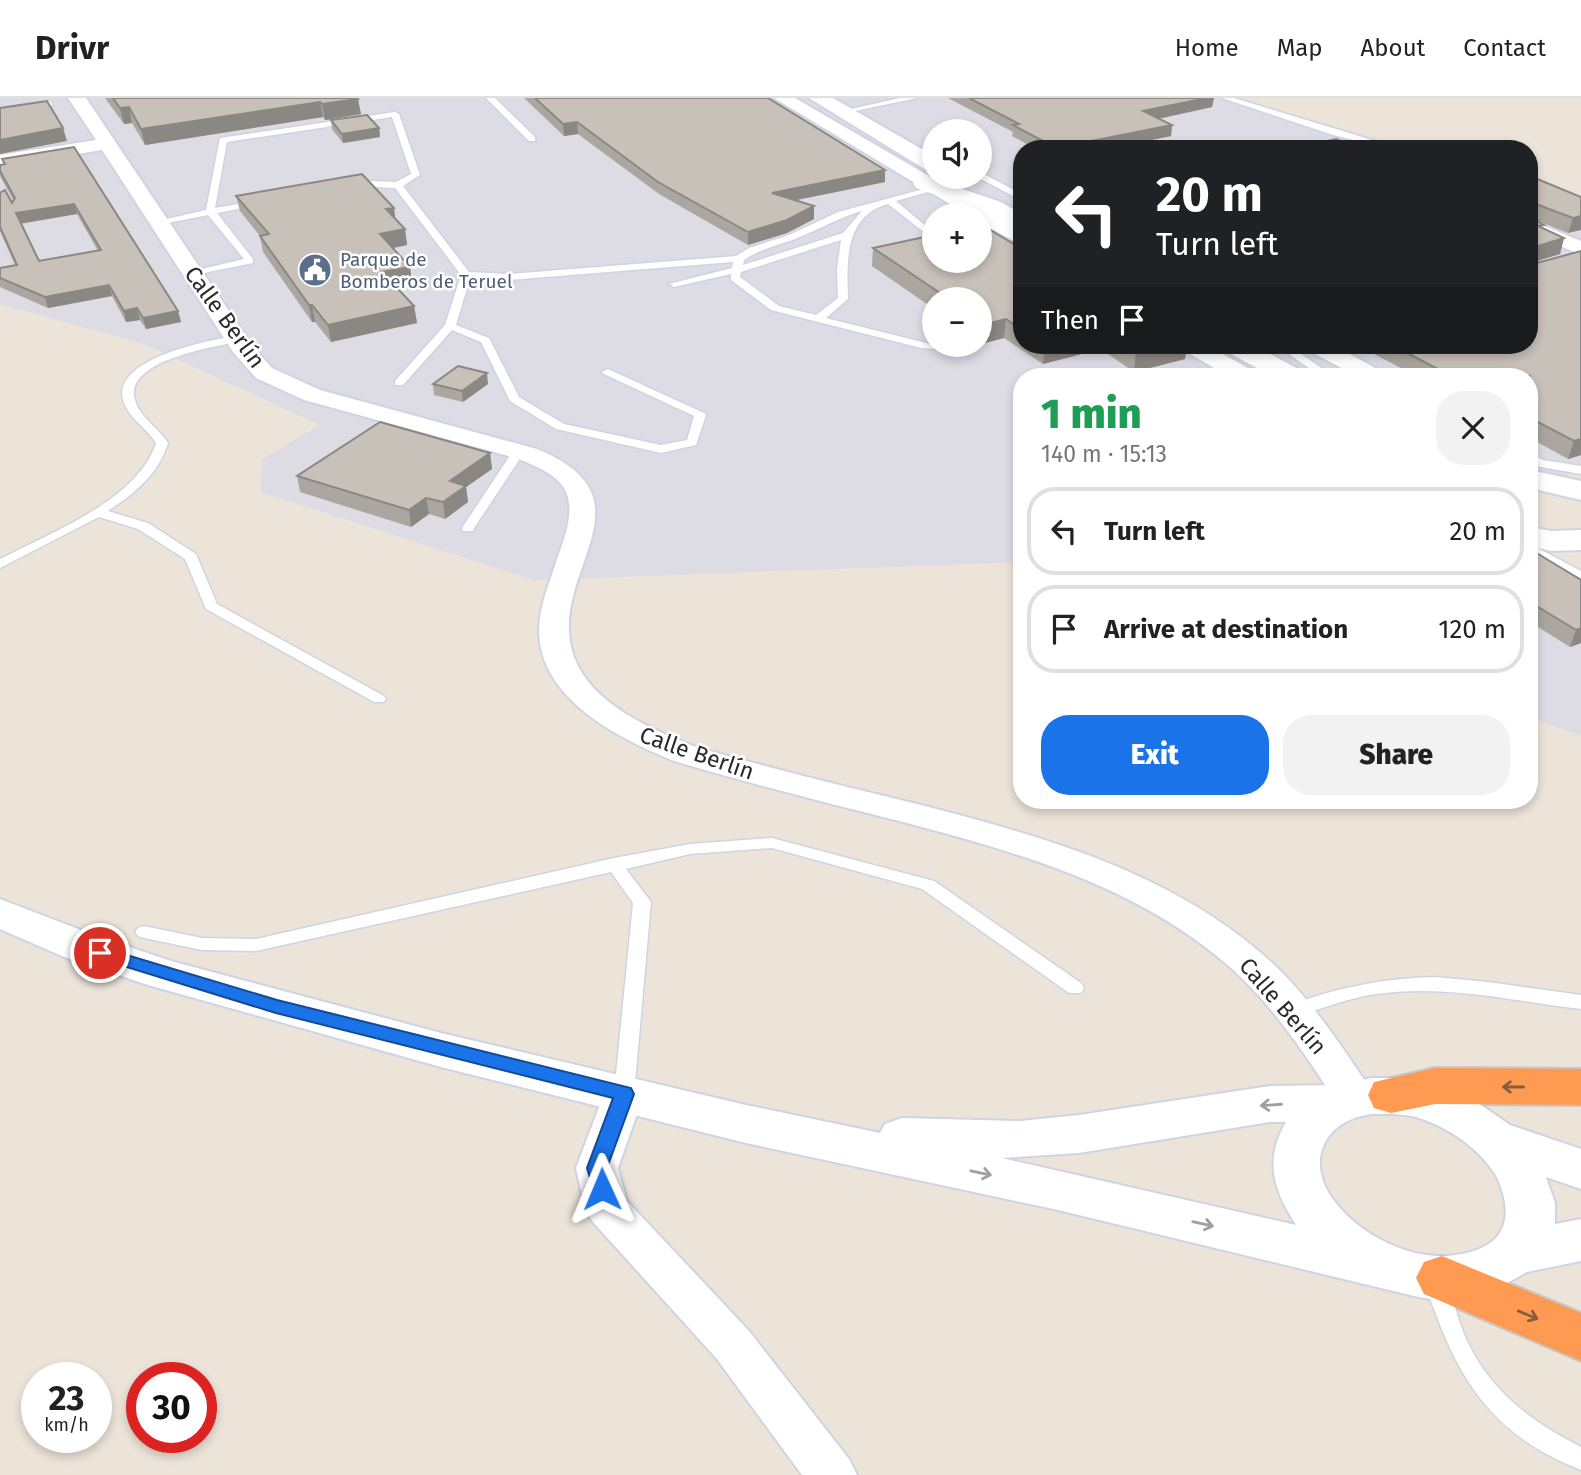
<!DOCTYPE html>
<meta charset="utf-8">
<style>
:root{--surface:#fff;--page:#f2f2f2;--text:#222;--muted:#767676;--line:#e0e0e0;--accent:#1a73e8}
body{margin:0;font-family:"Fira Sans",sans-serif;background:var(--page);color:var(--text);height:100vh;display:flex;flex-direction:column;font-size:26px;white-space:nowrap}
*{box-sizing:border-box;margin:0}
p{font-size:23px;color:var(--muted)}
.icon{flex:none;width:38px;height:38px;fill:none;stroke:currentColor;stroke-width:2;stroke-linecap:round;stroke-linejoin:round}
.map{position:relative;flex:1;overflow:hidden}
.panel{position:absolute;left:1013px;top:270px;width:525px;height:441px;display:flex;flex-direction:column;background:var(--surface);border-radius:28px;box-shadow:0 4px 10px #0003}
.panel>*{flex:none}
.top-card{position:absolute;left:1013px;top:42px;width:525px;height:214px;border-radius:28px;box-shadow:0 4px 10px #0003;background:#202124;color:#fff;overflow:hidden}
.buttons{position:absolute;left:922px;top:21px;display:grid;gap:14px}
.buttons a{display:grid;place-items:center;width:70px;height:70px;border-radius:50%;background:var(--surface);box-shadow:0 4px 10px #0003;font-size:35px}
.speed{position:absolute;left:21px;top:1264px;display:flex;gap:14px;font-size:35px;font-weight:700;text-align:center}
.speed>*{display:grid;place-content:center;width:91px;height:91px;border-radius:50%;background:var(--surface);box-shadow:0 4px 10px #0003;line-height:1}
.speed small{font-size:18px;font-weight:400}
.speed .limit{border:10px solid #d22;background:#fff;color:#111}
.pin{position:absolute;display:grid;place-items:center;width:60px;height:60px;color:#fff;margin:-30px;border:4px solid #fff;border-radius:50%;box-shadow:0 2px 7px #0007}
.me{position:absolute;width:77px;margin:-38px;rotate:359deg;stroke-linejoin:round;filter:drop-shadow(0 0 5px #0008)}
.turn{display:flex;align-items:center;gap:24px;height:147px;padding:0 28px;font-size:32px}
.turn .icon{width:91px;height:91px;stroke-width:2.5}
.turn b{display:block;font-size:49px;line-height:60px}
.then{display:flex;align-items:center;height:66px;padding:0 28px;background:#0003;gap:14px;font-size:26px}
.round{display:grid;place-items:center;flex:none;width:74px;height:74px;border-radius:28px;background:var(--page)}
.summary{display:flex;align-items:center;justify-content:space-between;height:119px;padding:0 28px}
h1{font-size:42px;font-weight:800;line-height:52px;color:#1e9e55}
.cta{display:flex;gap:14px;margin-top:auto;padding:14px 28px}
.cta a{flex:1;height:80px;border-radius:28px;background:var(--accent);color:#fff;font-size:28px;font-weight:800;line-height:80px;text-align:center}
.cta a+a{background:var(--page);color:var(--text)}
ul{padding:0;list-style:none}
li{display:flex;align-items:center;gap:21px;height:88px;margin:0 14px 10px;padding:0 14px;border:4px solid var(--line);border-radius:28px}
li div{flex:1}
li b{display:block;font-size:26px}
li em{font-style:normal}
header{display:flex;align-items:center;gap:42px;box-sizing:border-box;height:98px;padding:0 35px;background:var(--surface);border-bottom:2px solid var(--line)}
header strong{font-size:33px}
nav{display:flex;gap:38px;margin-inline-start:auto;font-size:24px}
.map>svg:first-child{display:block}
</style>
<header>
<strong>Drivr</strong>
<nav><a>Home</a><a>Map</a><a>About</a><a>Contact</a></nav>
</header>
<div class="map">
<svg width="1581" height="1377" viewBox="0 0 1581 1377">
<rect width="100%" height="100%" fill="#ece4d9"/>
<!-- industrial -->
<g fill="#dddbe4" fill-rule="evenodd">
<path d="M0,0H1240L1407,51H1022V247H1530V83L1581,97V372L1530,391V278H1022V464L534,482L261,394L262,361L320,327L144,246L0,206ZM934,33H980V79H934ZM934,117H980V163H934ZM934,201H980V247H934Z"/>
<polygon points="1530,452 1581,481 1581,638 1530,619"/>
</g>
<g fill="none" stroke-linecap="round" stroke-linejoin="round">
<defs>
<g id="lane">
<polygon points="486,0 495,0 535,39 535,43 529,43"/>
<polygon points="900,0 917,0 855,13 851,11"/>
<polygon points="1222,0 1234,0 1402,51 1387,51 1333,37"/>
<polygon points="50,3 53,7 0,14 0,10"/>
<path d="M395,14L399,16L420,77L403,88L469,174L509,176L736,158L749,150L789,137L838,114L935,88V92L896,103L934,135V142L888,106C844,118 847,164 848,201L826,220L934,247H959L964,250L959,253L921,250L771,212L731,182V176L674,189L669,186L732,170L733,164L509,182L470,180L456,227L489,240L519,299L564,326L661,347L687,342L694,318L604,276L602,274L608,271L704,315L706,317L696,347L661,355L556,331L510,303L481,244L452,232L403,287H395V283L445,227L461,177L395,90L349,88L344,85L349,82L396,84L411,76L392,19L227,44L215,110L262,102V106L217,115L253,161V165L189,178V174L244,161L208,117L158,127L153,124L206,112L220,40ZM862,113L843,135L743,167L744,162C760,151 777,148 795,141C818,132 838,120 862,113ZM841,142L837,171L838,200L816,217L779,208L740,179L741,174Z"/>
<polygon points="980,74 1022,96 1022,103 977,79 980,79"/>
<path d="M236,238L241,241L240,243C216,249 123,262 135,302C139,319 159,330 168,345C158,377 135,395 108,413L148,425L196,456L217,506L384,598L386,601L384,604H374L206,511L185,461L138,431L99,419L0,470V461C50,435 138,402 156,345C147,330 128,320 123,302C112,260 210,242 236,238Z"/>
<polygon points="1276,247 1288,247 1333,278 1320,278"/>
<polygon points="519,349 525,353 474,430 473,433 463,433 462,430 515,350"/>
<polygon points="1530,355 1543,362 1581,368 1581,376 1535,368 1530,364"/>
<polygon points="1530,446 1581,473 1581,483 1530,455"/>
<polygon points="772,740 934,783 1081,885 1084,890 1081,895 1069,895 922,791 772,750 690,756 626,771 651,804 634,996 631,1001 624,1003 617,1001 614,996 633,805 611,774 256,853 202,852 144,840 138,838 135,834 138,830 144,828 202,840 256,841 614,760 690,746"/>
<path d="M1435,879L1488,884L1581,897V911C1512,903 1446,886 1376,896C1347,900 1321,911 1293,920L1287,918L1284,913L1287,908C1335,890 1383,880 1435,879Z"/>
<path d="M1435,1173L1443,1176C1453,1197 1457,1221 1467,1243C1491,1294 1532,1324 1581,1349V1372C1486,1335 1454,1274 1424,1182L1427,1176Z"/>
</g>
<g id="street">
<path d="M68,0H86L253,249L272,270L320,292L537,351C661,402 544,476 574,559C592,607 653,632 696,649C769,670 843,688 917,706C1037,737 1158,770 1255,850C1302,888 1336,940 1369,989L1375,1000L1369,1011L1355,1016L1341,1011C1308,961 1275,909 1230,869C1136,787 1017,754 899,723C824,704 748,685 674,663C620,641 540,602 539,533C539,508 550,484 557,461C564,442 575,414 566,394C559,377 535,368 519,361L304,302L256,280L233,254L102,52L0,69V57L96,42Z"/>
<polygon points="774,0 795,0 1022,132 1022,147 980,125 980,117 968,117"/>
<polygon points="1530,122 1581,143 1581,157 1530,135"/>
<polygon points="1180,247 1207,247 1253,273 1257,278 1228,278 1183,252"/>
<polygon points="1305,247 1333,247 1381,273 1385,278 1356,278 1308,252"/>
<polygon points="624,980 638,985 644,996 618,1070 627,1103 749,1233 849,1361 857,1377 802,1377 717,1261 592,1123 585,1111 576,1070 604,996 610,985"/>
</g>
<g id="secondary">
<polygon points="809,0 833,0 934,58 934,73 926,72"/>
<polygon points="924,78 1001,104 1022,116 1022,132 985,114 916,90 913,85 916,80"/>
<polygon points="1222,247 1254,247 1300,272 1304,278 1271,278 1226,253"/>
<polygon points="1530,372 1581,383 1581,402 1530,390"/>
<polygon points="1530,429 1551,433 1581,432 1581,452 1551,453 1530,448"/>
<path d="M0,801L94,837L171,863L441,935L746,1007L880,1035L885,1026L902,1020L1020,1023L1079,1017L1270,988L1337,987L1372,980H1395L1417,983L1457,995L1478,1005L1510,1027L1581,1051V1091L1546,1079L1555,1105V1126L1581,1121V1163L1527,1174L1500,1189L1461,1200L1435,1202L1414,1198L1058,1112L746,1045L441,969L148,887L64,859L0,831ZM1372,1016C1389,1016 1408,1015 1425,1022C1452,1032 1479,1051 1495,1076C1499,1082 1501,1089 1503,1096C1515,1139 1485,1155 1447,1158C1405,1160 1360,1136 1335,1104C1304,1065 1323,1022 1372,1016ZM1270,1024H1286C1264,1062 1273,1091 1296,1127L1002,1060L1079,1055Z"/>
</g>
<g id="highway">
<polygon points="1435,970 1581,971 1581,1007 1435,1006 1391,1015 1374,1010 1368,997 1374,984"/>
<polygon points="1442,1158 1581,1215 1581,1263 1424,1196 1416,1180 1424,1164"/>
</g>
</defs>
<!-- lane casing -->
<use href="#lane" stroke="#cfd3e3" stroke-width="3"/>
<!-- street casing -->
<use href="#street" stroke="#cfd3e3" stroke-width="4"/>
<!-- secondary casing -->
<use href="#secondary" stroke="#cfd3e3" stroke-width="4"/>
<!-- highway casing -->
<use href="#highway" stroke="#c7c7c7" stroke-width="4"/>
<!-- lane -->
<use href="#lane" fill="#fff" fill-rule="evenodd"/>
<!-- street -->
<use href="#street" fill="#fff" fill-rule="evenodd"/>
<!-- secondary -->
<use href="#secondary" fill="#fff" fill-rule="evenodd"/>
<!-- highway -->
<use href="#highway" fill="#ff9a52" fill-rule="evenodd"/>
</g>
<!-- wall -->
<g fill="#aba69f" fill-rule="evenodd">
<polygon points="105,0 357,0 361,16 325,22 323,19 145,47 132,25 124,26"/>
<polygon points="524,0 768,0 885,72 885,84 796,102 814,108 814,121 787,135 748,147 659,96 578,36 564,38"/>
<polygon points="948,0 1214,0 1212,9 1159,21 1172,27 1171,38 1106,51 1036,51 1012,38 1013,34"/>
<polygon points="331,22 379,30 380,39 343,45 332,31"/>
<path d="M74,49L178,213L181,224L146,231L140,222L126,224L112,198L48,210L0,189V170L15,167L0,133V95L12,105L13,102L0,78V67H4L2,61ZM77,116L98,153L39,163L21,125Z"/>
<polygon points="1530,78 1581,99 1568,135 1538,123 1543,131 1564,140 1560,156 1533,164 1533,166 1581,153 1581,357 1568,361 1530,340 1530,278 1416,278 1357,247 1530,247"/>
<polygon points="236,98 396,121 405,131 407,147 393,150 410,169 412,185 396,188 414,208 417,225 331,244 315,224 312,224 263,154 260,138 240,113"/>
<polygon points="873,150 1022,151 1022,247 1187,247 1185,261 1134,274 1101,251 1043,266 1004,240 985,245 980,241 980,201 934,201 934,211 872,168"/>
<polygon points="433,286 488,286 463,304 434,297"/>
<polygon points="490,355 492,371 466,389 468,404 445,421 429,416 411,429 300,394 297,378"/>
<polygon points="1530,451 1581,482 1581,545 1570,549 1530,524"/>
</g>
<!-- shaded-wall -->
<g fill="#8b8782">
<polygon points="1207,0 1214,0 1212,9 1142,24 1143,13"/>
<polygon points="358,1 361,16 325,22 322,6"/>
<polygon points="320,4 323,19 145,47 141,31"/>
<polygon points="129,9 132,25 124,26 120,10"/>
<polygon points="577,24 578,36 564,38 563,26"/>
<polygon points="1172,27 1171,38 1106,51 1055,51 1056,50"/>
<polygon points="63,30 67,43 0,56 0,42"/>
<polygon points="379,30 380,39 343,45 342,36"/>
<polygon points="885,72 885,84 772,107 772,95"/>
<polygon points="74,106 77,116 19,126 16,115"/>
<polygon points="814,108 814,121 787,135 748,147 748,134"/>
<polygon points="394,110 396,125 386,111"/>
<polygon points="1581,118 1581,132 1568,135 1573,120"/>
<polygon points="405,131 407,147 383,152 380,136"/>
<polygon points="1564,140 1560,156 1530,165 1532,150"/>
<polygon points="410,169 412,185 385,191 382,174"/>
<polygon points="109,187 112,198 48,210 45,199"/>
<polygon points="309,207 312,207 315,224 312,224"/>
<polygon points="414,208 417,225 331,244 328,227"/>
<polygon points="137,210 140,222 126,224 124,213"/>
<polygon points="178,213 181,224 146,231 143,220"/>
<polygon points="1006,221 1004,240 985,245 986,226"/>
<polygon points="1045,247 1101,247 1101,251 1043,266"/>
<polygon points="1169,247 1187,247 1185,261 1134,274 1136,254"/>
<polygon points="487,275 488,286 463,304 462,293"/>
<polygon points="1581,341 1581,357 1568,361 1574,343"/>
<polygon points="490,355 492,371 466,389 468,404 445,421 443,404 450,383"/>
<polygon points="426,400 429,416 411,429 409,412"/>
<polygon points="1581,530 1581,545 1570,549 1576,532"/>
</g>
<!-- building -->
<g fill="#c7c1b9" stroke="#8b8782" stroke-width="2" fill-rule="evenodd">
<polygon points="113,0 357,0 358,1 322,6 320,4 141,31 129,9 120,10"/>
<polygon points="535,0 768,0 885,72 772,95 814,108 787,122 748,134 658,84 577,24 563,26"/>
<polygon points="969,0 1207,0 1143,13 1172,27 1056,50 1013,27 1019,26"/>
<polygon points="47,3 63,30 0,42 0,10"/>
<polygon points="367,17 379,30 342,36 331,22"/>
<polygon points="1336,41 1358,51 1291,51"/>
<polygon points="1423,44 1451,51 1393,51"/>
<path d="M74,49L178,213L143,220L137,210L124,213L109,187L45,199L0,180V170L17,167L0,129V95L5,92L12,105L15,100L0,73V67L5,66L2,61ZM74,106L101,152L39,163L16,115Z"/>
<polygon points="362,76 394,110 386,111 405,131 380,136 410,169 382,174 414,208 328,227 312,207 309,207 260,138 269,136 236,98"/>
<polygon points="1530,78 1581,99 1581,118 1573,120 1533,105 1532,120 1544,127 1538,128 1564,140 1532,150 1533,166 1581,153 1581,341 1574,343 1530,320 1530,278 1451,278 1392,247 1530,247"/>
<polygon points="980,127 982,127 1022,151 1022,232 1006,221 986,226 980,222 980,201 949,201 873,150 934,137 934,163 980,163"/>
<polygon points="1125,247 1169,247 1136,254"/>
<polygon points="458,268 487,275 462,293 433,286"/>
<polygon points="380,324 490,355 450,383 466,388 443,404 426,400 409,412 297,378"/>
<polygon points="1530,451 1581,482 1581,530 1576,532 1530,504"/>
</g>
<!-- one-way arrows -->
<defs><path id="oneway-shaft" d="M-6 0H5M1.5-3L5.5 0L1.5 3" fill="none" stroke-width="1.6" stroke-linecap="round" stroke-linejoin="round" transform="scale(1.75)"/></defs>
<g stroke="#895c3b">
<use href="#oneway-shaft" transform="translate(1513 989) rotate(-180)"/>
<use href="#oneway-shaft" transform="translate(1528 1217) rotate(23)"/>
</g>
<g stroke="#9f9f9f">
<use href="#oneway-shaft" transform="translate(1271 1007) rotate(176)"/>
<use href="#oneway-shaft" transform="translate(981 1075) rotate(12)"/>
<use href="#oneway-shaft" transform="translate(1203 1126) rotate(13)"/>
</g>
<!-- route -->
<polygon fill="#1a73e8" stroke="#114b97" stroke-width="2" points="100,849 277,902 631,990 634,996 607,1070 612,1091 609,1096 602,1099 595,1096 587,1070 613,1000 276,915 94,859 91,855 94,850"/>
<!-- icons -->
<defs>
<symbol id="civic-disc" viewBox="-11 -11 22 22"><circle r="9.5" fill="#5c6f8a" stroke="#fff"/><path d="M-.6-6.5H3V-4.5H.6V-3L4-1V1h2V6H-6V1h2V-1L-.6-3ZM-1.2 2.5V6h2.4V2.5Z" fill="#fff"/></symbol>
</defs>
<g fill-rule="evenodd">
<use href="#civic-disc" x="296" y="153" width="38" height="38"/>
</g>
<g text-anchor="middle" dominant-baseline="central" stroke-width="5" stroke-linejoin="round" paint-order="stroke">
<!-- far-service labels -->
<g font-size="19" fill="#4e5e75" stroke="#fff" text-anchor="start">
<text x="340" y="161">Parque de<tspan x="340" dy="22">Bomberos de Teruel</tspan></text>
</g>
<!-- street labels -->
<g font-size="23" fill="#292929" stroke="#fff">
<text transform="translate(225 219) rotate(54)">Calle Berlín</text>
<text transform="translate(697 655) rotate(19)">Calle Berlín</text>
<text transform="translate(1283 908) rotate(49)">Calle Berlín</text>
</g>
</g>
</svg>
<div class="buttons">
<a><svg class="icon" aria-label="sound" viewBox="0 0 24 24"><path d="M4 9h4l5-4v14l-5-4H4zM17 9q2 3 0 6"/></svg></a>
<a>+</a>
<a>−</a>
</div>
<div class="speed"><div>23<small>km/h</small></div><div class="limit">30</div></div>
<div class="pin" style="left:100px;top:855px;background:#d93025"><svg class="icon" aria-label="arrive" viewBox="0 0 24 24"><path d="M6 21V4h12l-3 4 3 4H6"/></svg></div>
<svg class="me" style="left:602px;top:1091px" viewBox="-20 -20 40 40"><path d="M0-17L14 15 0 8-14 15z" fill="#1a73e8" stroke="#fff" stroke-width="4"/></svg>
<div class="top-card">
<div class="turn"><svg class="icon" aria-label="left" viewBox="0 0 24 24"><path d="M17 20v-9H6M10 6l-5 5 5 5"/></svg><div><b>20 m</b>Turn left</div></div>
<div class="then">Then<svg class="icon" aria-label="arrive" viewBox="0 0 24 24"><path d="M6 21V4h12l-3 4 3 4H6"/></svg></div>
</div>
<section class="panel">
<div class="summary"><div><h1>1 min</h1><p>140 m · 15:13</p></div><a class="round"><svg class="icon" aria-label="close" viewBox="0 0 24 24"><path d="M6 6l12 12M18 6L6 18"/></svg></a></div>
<ul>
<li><svg class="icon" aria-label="left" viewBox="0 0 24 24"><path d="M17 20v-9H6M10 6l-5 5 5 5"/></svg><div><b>Turn left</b></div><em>20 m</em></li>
<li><svg class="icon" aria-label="arrive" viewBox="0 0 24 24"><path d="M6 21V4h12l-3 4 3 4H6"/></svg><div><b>Arrive at destination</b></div><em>120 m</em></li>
</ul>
<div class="cta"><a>Exit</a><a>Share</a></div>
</section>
</div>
